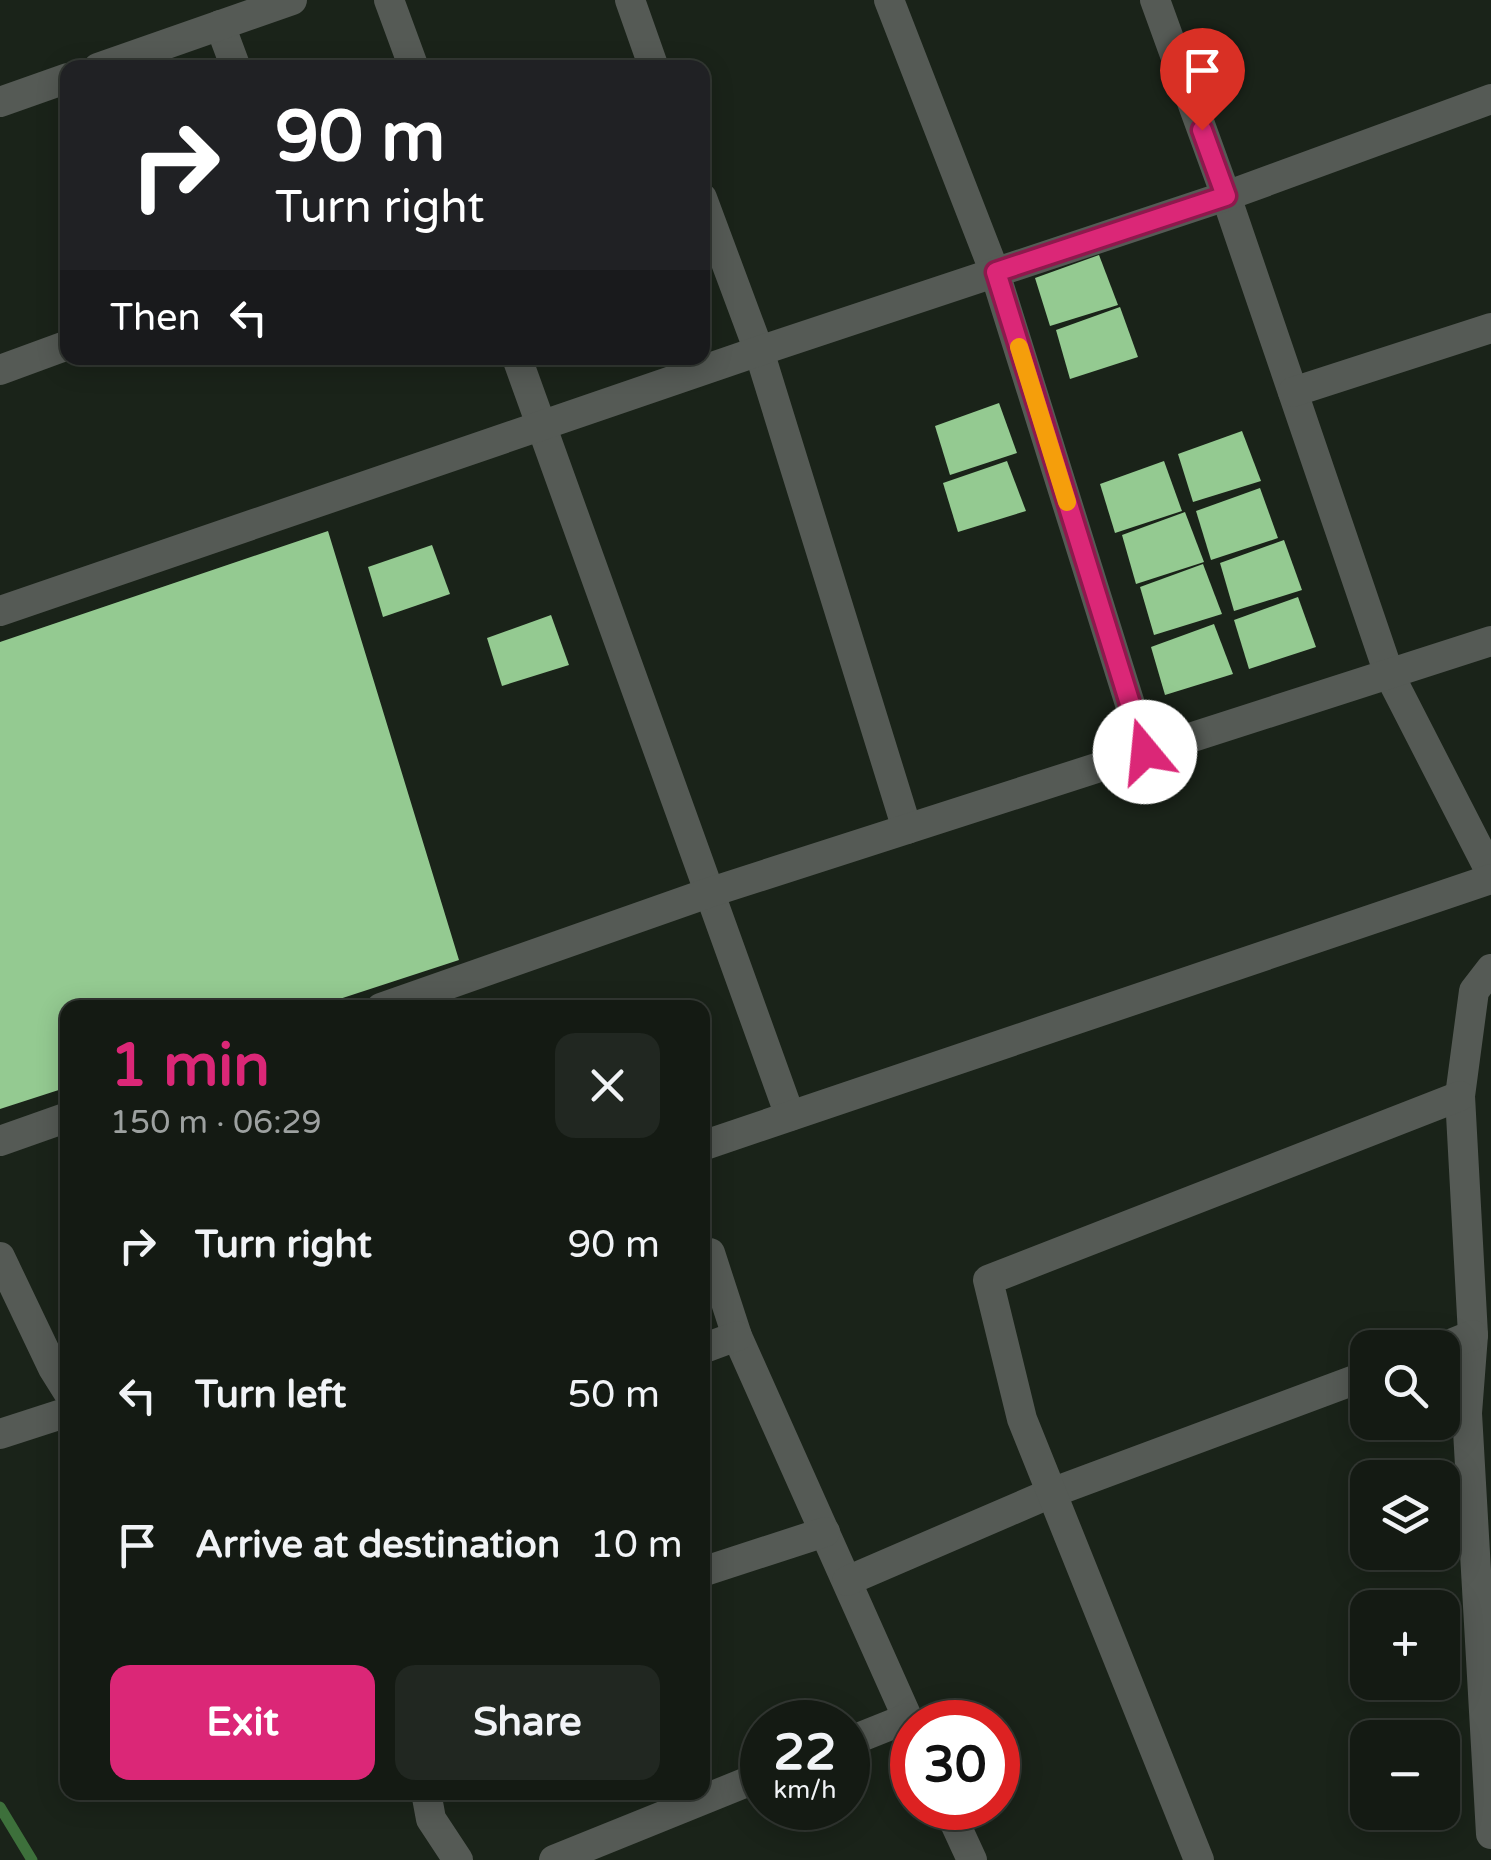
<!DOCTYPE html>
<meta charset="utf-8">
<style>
:root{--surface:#141a13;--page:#212721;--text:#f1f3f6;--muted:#9da1a0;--line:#333833;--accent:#db2777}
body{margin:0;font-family:"Varela Round",sans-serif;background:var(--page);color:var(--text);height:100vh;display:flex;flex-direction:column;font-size:38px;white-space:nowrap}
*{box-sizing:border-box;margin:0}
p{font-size:32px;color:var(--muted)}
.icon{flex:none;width:55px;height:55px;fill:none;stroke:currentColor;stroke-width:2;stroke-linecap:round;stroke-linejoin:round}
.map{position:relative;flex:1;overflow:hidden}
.details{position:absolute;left:60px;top:1000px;width:650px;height:800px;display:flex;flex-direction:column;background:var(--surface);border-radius:20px;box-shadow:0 5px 25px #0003,0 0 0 2px var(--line)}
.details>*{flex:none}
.banner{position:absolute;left:60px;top:60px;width:650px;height:305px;border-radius:20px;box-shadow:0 5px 25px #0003,0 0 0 2px var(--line);background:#202124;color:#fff;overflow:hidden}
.buttons{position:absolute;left:1350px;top:1330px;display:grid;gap:20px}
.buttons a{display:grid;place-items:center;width:110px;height:110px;border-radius:20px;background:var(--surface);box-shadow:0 5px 25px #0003,0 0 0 2px var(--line);font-size:50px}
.speed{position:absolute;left:740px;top:1700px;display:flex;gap:20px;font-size:50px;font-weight:700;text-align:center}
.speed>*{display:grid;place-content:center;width:130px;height:130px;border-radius:50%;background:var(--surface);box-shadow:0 5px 25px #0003,0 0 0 2px var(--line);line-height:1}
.speed small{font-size:25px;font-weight:400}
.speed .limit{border:15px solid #d22;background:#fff;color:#111}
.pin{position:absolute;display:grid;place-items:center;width:85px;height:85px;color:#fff;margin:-102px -42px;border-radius:50% 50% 50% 0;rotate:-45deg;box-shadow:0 0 10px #0007}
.pin .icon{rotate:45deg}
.me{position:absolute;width:110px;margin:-55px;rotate:343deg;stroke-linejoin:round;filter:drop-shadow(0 0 8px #0008)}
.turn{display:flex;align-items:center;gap:35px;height:210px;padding:0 50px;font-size:45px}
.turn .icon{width:130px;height:130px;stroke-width:2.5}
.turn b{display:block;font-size:70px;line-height:85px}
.then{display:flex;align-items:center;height:95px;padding:0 50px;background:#0003;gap:20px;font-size:38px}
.round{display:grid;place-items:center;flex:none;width:105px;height:105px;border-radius:20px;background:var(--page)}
.head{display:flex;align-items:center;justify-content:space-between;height:170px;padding:0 50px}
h1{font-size:60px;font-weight:700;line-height:75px;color:var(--accent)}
.action{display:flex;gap:20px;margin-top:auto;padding:20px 50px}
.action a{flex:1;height:115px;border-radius:20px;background:var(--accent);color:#fff;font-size:40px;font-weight:700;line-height:115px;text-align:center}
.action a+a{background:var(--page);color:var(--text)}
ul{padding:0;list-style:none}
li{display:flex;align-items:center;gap:30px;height:150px;padding:0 50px}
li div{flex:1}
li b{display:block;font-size:38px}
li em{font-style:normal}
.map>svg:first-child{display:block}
</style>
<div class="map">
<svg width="1491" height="1860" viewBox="0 0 1491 1860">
<rect width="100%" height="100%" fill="#1a2319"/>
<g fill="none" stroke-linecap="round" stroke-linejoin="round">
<!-- stream -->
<polyline stroke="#3d703b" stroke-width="11" points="0,1807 32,1860"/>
</g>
<!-- building -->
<g fill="#94ca91">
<polygon points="1099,255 1118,305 1050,326 1035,278"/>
<polygon points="1120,307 1138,357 1070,379 1056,330"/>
<polygon points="999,403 1017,453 950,475 935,426"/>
<polygon points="1242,431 1261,481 1193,502 1178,454"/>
<polygon points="1007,461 1026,511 958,532 943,483"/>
<polygon points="1164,461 1182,511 1115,533 1100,484"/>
<polygon points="1260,488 1278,538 1211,560 1196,511"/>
<polygon points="1185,512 1204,562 1136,584 1122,535"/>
<polygon points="328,531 459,960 312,1008 68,1008 68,1087 0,1109 0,642"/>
<polygon points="1284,540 1302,590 1234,611 1220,563"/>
<polygon points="432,545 450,594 383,617 368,567"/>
<polygon points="1203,564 1222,614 1154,635 1140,587"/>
<polygon points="1298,597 1316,647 1249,669 1234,620"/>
<polygon points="551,615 569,665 502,686 487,638"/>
<polygon points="1214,624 1233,674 1165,695 1151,647"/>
</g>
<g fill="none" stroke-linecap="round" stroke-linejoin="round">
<!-- minor -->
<g stroke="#555a55" stroke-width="30">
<polyline points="389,0 414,68"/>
<polyline points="630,0 654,68"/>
<polyline points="889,0 995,273 1145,752"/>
<polyline points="1155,0 1226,196 1389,674 1491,873"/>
<polyline points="220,25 236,68"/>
<polyline points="98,68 292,0"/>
<polyline points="0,102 68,78"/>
<polyline points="702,198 759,351 907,829"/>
<polyline points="517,358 790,1116"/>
<polyline points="0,370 68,345"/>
<polyline points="1293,392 1491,328"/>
<polyline points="0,611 759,351 1226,196 1491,99"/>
<polyline points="1491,969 1474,991 1460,1096 1473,1335 1467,1413 1491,1834"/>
<polyline points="381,1008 708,893 1491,641"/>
<polyline points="0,1141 68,1117"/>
<polyline points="702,1146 1491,879"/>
<polyline points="710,1253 737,1336 912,1728"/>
<polyline points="0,1257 53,1368 68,1392"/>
<polyline points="1441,1348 1473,1335"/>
<polyline points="702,1349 737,1336"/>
<polyline points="0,1434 68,1412"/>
<polyline points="702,1572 825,1532"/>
<polyline points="847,1581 1051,1493 1368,1375"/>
<polyline points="848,1742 908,1718"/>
<polyline points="426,1792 431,1819 458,1860"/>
<polyline points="948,1808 972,1860"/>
<polyline points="554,1860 762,1776"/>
<polyline points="1199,1860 1022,1419 988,1280 1460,1096"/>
</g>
</g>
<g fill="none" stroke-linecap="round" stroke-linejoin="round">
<defs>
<polyline id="route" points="1145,752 996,272 1226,196 1202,130"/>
</defs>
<!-- route casing -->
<use href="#route" stroke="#8e194d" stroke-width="25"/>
<!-- route -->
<use href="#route" stroke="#db2777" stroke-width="18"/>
<!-- slow -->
<polyline stroke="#f59e0b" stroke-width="18" points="1019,347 1067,502"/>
</g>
</svg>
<div class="buttons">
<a><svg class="icon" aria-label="search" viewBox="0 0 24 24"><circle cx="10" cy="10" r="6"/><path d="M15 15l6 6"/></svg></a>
<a><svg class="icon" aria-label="layers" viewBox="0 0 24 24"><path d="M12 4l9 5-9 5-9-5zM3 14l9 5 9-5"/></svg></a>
<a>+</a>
<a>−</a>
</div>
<div class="speed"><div>22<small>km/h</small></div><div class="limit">30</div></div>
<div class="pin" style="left:1202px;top:130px;background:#d93025"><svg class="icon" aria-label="arrive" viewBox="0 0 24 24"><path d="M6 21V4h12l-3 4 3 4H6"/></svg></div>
<svg class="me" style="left:1145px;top:752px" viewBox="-20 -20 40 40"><circle r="19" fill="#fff"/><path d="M0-13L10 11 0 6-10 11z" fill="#db2777"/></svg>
<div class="banner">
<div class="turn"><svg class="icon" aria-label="right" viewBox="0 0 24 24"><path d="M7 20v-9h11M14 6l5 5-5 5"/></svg><div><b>90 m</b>Turn right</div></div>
<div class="then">Then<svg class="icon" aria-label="left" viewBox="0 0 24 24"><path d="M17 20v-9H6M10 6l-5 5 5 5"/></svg></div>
</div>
<section class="details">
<div class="head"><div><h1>1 min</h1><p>150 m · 06:29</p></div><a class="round"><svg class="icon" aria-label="close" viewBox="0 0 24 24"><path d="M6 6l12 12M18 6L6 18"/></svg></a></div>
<ul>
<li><svg class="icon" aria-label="right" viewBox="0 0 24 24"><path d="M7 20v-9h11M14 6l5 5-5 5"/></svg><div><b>Turn right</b></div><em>90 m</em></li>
<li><svg class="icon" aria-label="left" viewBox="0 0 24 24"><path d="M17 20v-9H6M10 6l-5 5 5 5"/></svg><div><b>Turn left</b></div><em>50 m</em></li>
<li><svg class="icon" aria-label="arrive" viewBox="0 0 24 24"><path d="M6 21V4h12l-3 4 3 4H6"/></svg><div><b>Arrive at destination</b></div><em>10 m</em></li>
</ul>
<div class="action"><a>Exit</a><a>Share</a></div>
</section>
</div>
